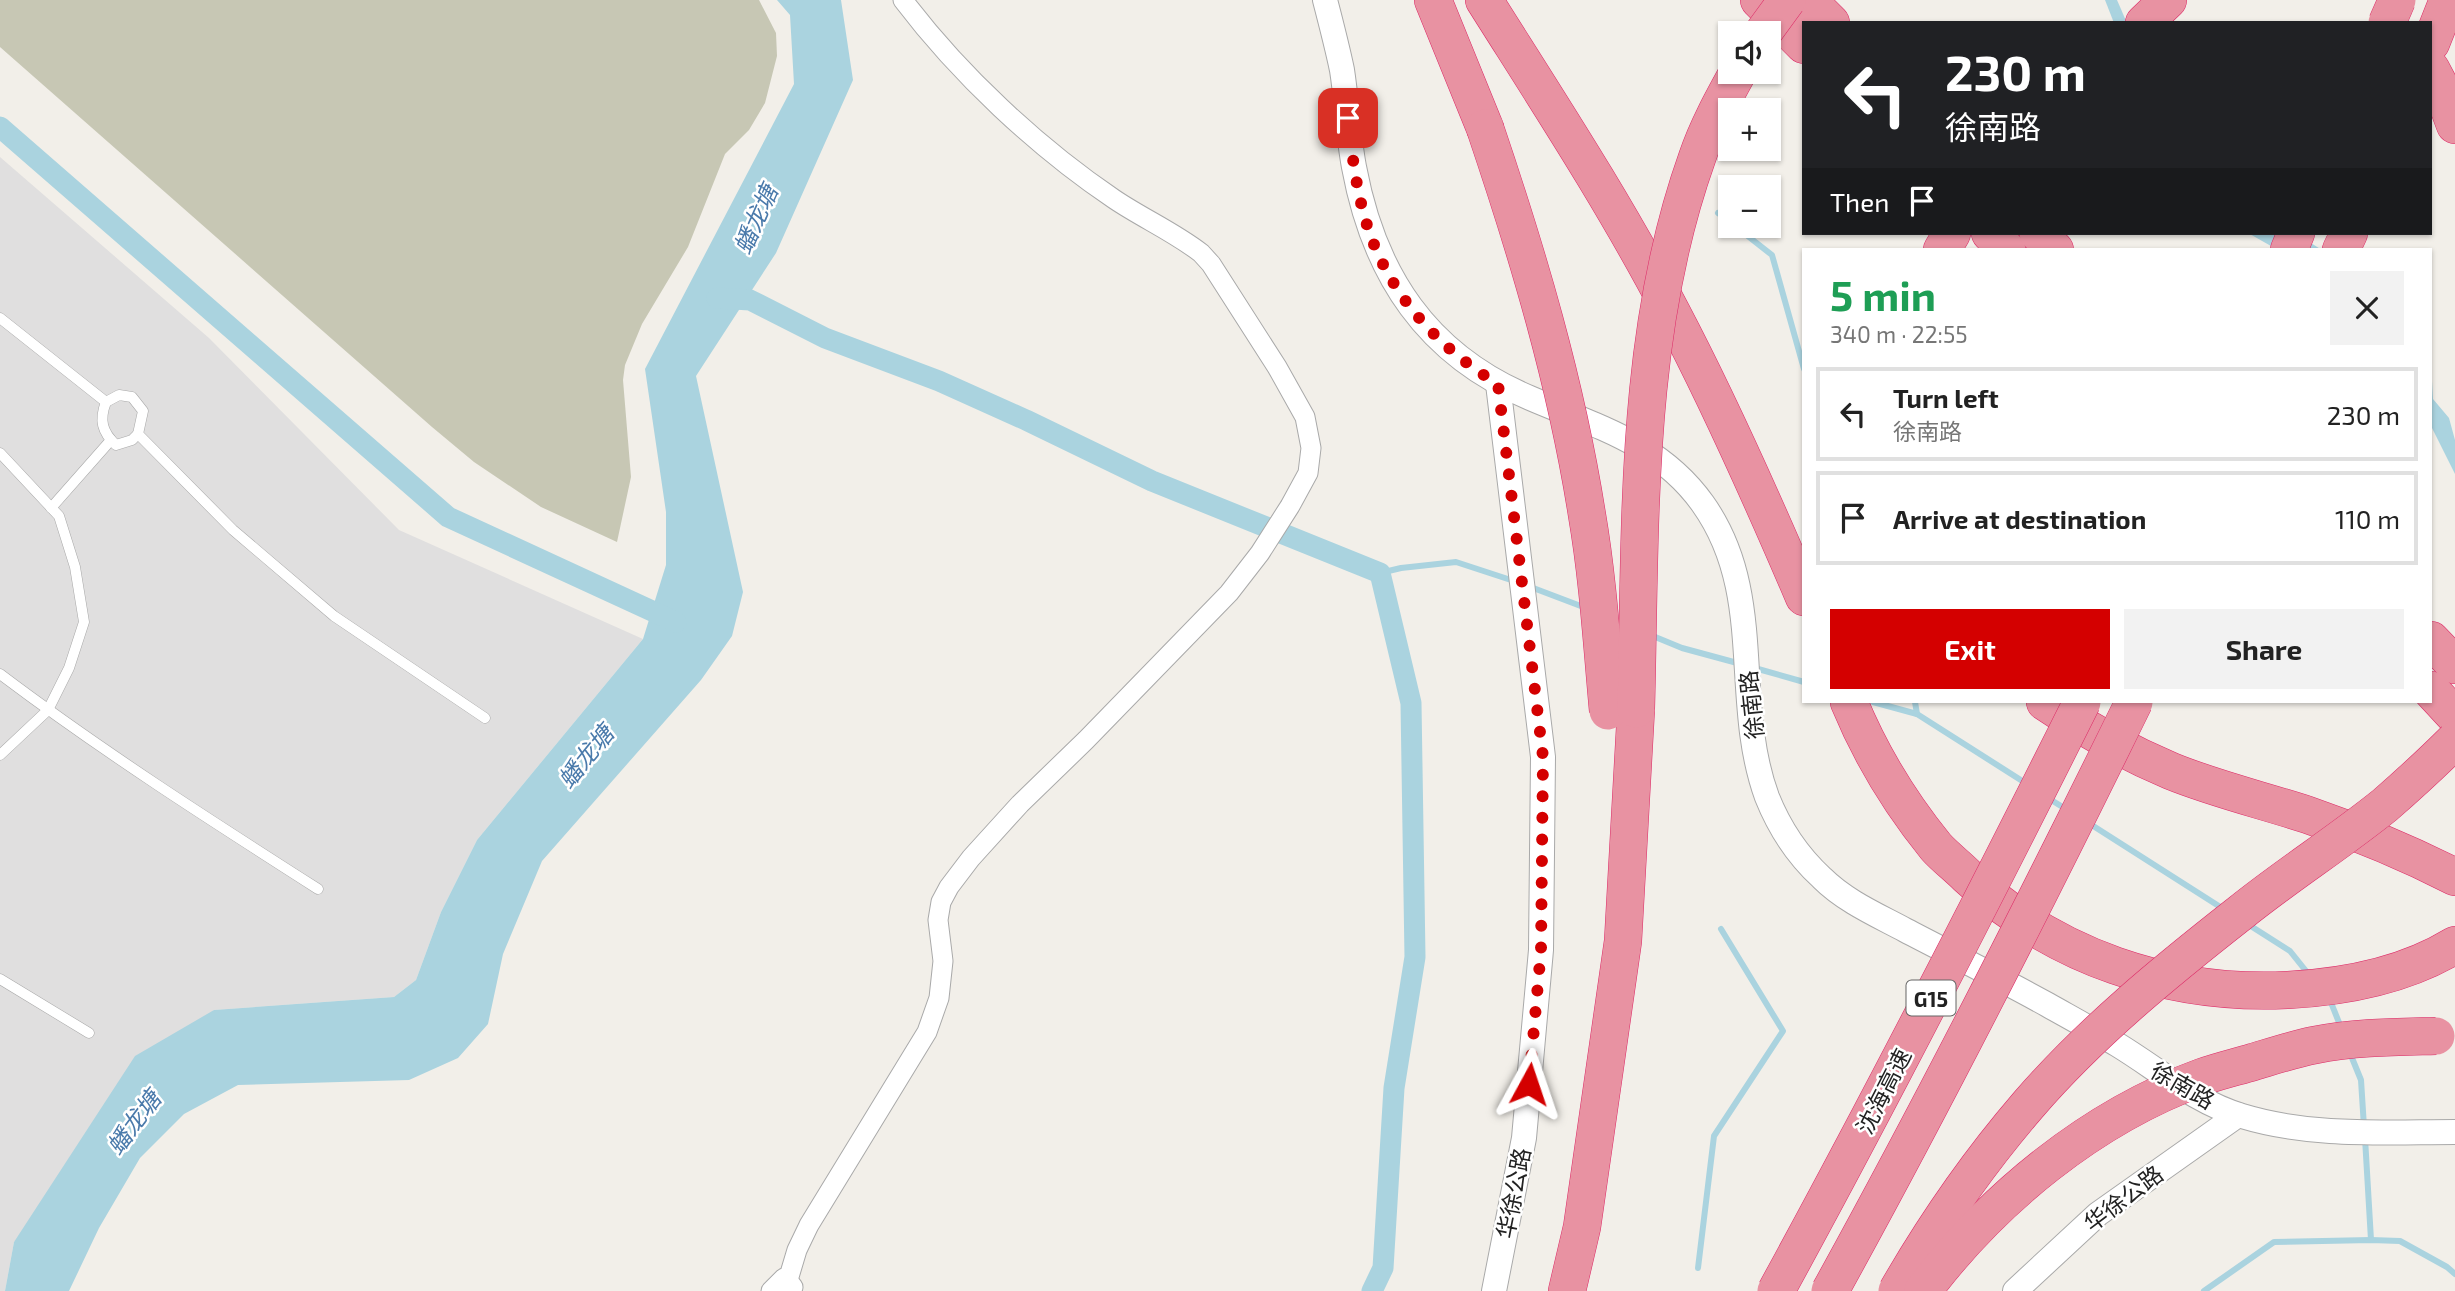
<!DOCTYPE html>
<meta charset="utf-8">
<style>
:root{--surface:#fff;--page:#f2f2f2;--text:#222;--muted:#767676;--line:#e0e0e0;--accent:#d40000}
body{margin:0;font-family:"Exo 2","Noto Sans SC",sans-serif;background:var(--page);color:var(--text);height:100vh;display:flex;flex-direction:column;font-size:26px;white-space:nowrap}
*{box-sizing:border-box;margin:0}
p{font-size:23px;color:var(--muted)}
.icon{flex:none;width:38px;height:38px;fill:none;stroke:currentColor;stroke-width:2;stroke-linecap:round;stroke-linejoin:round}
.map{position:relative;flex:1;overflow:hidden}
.drawer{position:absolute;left:1802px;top:248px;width:630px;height:455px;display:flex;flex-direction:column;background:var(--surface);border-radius:0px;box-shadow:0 2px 5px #0004}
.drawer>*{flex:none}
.hud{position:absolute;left:1802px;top:21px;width:630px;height:214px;border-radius:0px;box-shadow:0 2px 5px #0004;background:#202124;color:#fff;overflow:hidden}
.tools{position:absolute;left:1718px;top:21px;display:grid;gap:14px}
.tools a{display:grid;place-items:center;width:63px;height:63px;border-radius:0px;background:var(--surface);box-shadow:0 2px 5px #0004;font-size:35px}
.pin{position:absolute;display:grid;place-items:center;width:60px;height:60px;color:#fff;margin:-30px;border-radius:14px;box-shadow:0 4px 10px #0006}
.me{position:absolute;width:77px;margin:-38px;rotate:5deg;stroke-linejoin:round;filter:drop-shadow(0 0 5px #0008)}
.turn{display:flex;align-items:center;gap:24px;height:147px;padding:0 28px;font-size:32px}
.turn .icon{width:91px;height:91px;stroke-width:2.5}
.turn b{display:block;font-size:49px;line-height:60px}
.then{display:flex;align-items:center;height:66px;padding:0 28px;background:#0003;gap:14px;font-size:26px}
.round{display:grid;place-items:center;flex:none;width:74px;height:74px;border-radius:0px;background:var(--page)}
.overview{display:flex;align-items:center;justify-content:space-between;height:119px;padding:0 28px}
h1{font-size:42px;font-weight:700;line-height:52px;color:#1e9e55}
.button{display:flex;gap:14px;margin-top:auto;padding:14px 28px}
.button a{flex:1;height:80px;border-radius:0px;background:var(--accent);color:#fff;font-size:28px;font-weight:700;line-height:80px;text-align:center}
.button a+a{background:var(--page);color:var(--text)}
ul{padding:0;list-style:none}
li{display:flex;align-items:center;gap:21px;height:94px;margin:0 14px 10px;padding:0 14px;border:4px solid var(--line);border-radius:0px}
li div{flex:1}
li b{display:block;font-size:26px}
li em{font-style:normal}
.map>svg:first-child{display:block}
</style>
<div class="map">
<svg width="2455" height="1291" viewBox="0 0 2455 1291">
<rect width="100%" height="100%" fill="#f2efe9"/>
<!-- residential -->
<polygon fill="#e0dfdf" points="0,157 209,338 399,530 643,639 477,840 441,912 416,980 394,997 214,1010 14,1242 5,1291 0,1291"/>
<!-- construction -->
<polygon fill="#c7c7b4" points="0,0 759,0 776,33 777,56 765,103 749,130 725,154 688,247 642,324 625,365 623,380 631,477 617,542 541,507 474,462 432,427 0,47"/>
<!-- water -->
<g fill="#aad3df">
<polygon points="777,0 841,0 853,80 776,253 696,376 743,592 732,636 701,680 542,861 503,954 488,1024 458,1058 409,1080 238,1085 184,1114 140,1158 99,1228 69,1291 5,1291 14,1242 135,1056 214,1010 394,997 416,980 441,912 477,840 643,639 666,565 666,512 645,369 794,84 790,15"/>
<polygon points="2105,0 2117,0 2127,23 2114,23"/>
<polygon points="2248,233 2295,233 2322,250 2278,250"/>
<polygon points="2431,363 2433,399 2449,418 2455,440 2455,474 2431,426"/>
</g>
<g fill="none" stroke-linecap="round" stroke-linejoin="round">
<!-- stream -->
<g stroke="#aad3df" stroke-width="6">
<polyline points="1718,213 1731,222"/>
<polyline points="1735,226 1772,255 1804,369"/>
<polyline points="1380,573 1401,568 1456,562 1514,581"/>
<polyline points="1528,586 1586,608"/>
<polyline points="1648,634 1682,648 1741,664"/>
<polyline points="1751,667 1804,682"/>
<polyline points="1873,702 1917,714 2027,784"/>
<polyline points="1915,702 1917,714"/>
<polyline points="2048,798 2069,811"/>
<polyline points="2087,822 2225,910"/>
<polyline points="2246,923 2290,951 2310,976"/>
<polyline points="2327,998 2332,1005 2342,1030"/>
<polyline points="2350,1053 2361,1080 2364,1127"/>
<polyline points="2365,1138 2371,1240"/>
<polyline points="1698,1268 1714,1136 1783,1031 1721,929"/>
<polyline points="2204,1291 2274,1242 2371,1240 2400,1241 2447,1267 2455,1274"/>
</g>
<!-- canal -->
<g stroke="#aad3df" stroke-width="21">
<polyline points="0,127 448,517 676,622"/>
<polyline points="717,298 750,300 825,338 939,381 1026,420 1152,481 1380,573 1411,703 1415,957 1394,1088 1383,1268 1372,1291"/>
</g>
<defs>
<g id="service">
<polyline points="0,318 106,402 119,395 132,397 143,411 138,434 233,530 334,616 485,718"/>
<path d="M106,402C99,420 102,432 116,445L132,440L138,434"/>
<polyline points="0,453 59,516 75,567 84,622 69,668 48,710 0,755"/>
<polyline points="51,508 111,440"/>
<path d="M0,674C102,751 210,820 318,889"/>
<polyline points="0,979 89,1033"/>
</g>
<g id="minor">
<path d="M788,1280L797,1250L809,1225L927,1032L939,998L943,961L938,920L941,902L949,887L971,858L1020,804L1086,740L1229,593L1260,553L1290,506L1308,473L1311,448L1305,417L1277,367L1211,264L1201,253C1174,232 1142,218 1114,199C1037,147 959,74 903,0"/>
<polyline points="771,1291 784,1278 786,1278 793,1287"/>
</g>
<g id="tertiary">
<path d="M1325,0C1331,23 1337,46 1342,70C1347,102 1348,135 1354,167C1374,275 1427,355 1530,398C1595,426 1660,443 1703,504C1767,594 1731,699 1767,797C1779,827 1798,856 1822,878C1845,901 1877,915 1905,930C1953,955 2001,979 2048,1005C2071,1018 2095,1031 2118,1045C2159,1070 2195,1102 2242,1116C2311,1137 2383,1132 2455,1132"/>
<polyline points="1494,1291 1524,1138 1541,950 1543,757 1498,384"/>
<polyline points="2015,1291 2098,1214 2238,1115"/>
</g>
<g id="motorway">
<polyline points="1433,0 1485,128"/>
<path d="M1484,0C1549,103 1616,205 1672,313C1721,406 1763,501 1804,597"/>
<polyline points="1759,0 1804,45"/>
<polyline points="1808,0 1831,23"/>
<polyline points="2144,23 2168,0"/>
<polyline points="2431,43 2448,0"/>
<polyline points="2431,69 2442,90 2455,125"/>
<polyline points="1990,233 2007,250"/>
<polyline points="2038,233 2055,250"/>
<polyline points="1942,250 1952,233"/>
<polyline points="2289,250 2296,233"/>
<polyline points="2341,250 2349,233"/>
<polyline points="2431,640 2455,665"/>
<polyline points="2431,690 2455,716"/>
<path d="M1849,702C1870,753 1901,804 1936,847C1945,857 1957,866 1967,876C2054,957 2169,996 2288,990C2344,987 2406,975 2455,945"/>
<path d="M2045,702C2085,729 2126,752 2171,771C2215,789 2262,800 2308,815C2360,833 2406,852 2455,877"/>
<polyline points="1567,1291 1582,1227 1623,941 1636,709"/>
</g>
</defs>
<!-- service casing -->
<use href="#service" stroke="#a9a9a9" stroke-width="11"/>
<!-- minor casing -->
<use href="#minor" stroke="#a9a9a9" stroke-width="21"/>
<!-- tertiary casing -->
<use href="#tertiary" stroke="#a9a9a9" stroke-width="26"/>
<!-- motorway casing -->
<use href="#motorway" stroke="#dc2a67" stroke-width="38"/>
<!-- service -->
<use href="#service" stroke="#fff" stroke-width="10"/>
<!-- minor -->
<use href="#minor" stroke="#fff" stroke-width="19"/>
<!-- tertiary -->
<use href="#tertiary" stroke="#fff" stroke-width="24"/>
<!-- motorway -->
<use href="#motorway" stroke="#e892a2" stroke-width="37"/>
<defs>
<g id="motorway-bridge">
<polyline points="2387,23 2397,0"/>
<polyline points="1763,33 1787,0"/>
<path d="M1485,128C1528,255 1566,382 1587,515C1598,579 1602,646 1608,711"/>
<path d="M1636,709C1641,525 1634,334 1697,158C1707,128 1723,99 1738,72"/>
<path d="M1776,1291C1882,1097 1983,900 2082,702"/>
<path d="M1830,1291C1937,1097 2037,900 2134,702"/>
<path d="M1897,1291C1935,1225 1978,1163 2028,1105C2090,1033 2166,971 2240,913C2287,875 2338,843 2385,805C2409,784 2432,763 2455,740"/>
<path d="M1923,1291C1993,1198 2092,1117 2202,1077C2219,1071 2236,1067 2253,1062C2273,1056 2294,1049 2315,1045C2355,1037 2396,1037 2436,1036"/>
</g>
</defs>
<!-- motorway-bridge casing -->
<use href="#motorway-bridge" stroke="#dc2a67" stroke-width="38" stroke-linecap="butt"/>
<!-- motorway-bridge -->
<use href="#motorway-bridge" stroke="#e892a2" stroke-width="37"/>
</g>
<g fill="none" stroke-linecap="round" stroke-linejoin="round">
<!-- route -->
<path stroke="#d40000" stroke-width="12" stroke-dasharray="0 21.6" d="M1348,118C1353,164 1359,215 1380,258C1405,311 1448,354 1498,384L1543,757L1541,950L1529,1084"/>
</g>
<g text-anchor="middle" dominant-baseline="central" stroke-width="5" stroke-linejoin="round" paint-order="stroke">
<!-- shield labels -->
<rect fill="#fff" stroke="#646464" stroke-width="2" x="1906.5" y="980.5" width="49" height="35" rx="5"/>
<g font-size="21" font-weight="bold" fill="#222">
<text x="1931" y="998">G15</text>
</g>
<!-- street labels -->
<g font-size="23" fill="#222" stroke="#fff">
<text transform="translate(1751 705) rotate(-96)">徐南路</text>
<text transform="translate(2183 1085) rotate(30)">徐南路</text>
<text transform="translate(1883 1091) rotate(-63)">沈海高速</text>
<text transform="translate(1513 1193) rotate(-79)">华徐公路</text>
<text transform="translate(2123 1198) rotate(-37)">华徐公路</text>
</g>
<!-- water labels -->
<g font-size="24" font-style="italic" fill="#4a7aab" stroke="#fff">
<text transform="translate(755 219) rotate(-66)">蟠龙塘</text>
<text transform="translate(585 756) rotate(-51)">蟠龙塘</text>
<text transform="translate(133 1122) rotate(-53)">蟠龙塘</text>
</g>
</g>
</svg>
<div class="tools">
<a><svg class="icon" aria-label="sound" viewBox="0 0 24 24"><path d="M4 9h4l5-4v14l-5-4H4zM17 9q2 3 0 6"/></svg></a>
<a>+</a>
<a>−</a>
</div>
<div class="pin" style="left:1348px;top:118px;background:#d93025"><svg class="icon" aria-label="arrive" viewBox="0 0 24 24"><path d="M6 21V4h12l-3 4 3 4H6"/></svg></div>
<svg class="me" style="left:1529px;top:1084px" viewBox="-20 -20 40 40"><path d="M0-17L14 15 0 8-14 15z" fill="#d40000" stroke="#fff" stroke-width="4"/></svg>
<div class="hud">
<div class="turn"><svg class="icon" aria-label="left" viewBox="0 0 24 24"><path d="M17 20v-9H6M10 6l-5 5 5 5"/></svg><div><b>230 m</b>徐南路</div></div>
<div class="then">Then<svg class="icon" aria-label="arrive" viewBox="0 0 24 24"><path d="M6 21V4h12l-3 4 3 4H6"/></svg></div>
</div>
<section class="drawer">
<div class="overview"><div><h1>5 min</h1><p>340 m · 22:55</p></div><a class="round"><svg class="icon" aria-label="close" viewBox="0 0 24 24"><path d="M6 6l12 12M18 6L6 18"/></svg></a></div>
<ul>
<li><svg class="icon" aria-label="left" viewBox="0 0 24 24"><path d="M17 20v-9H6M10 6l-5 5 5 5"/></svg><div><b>Turn left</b><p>徐南路</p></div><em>230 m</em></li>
<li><svg class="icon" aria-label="arrive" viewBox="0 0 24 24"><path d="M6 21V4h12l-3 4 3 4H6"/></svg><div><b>Arrive at destination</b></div><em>110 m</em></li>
</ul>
<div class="button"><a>Exit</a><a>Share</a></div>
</section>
</div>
